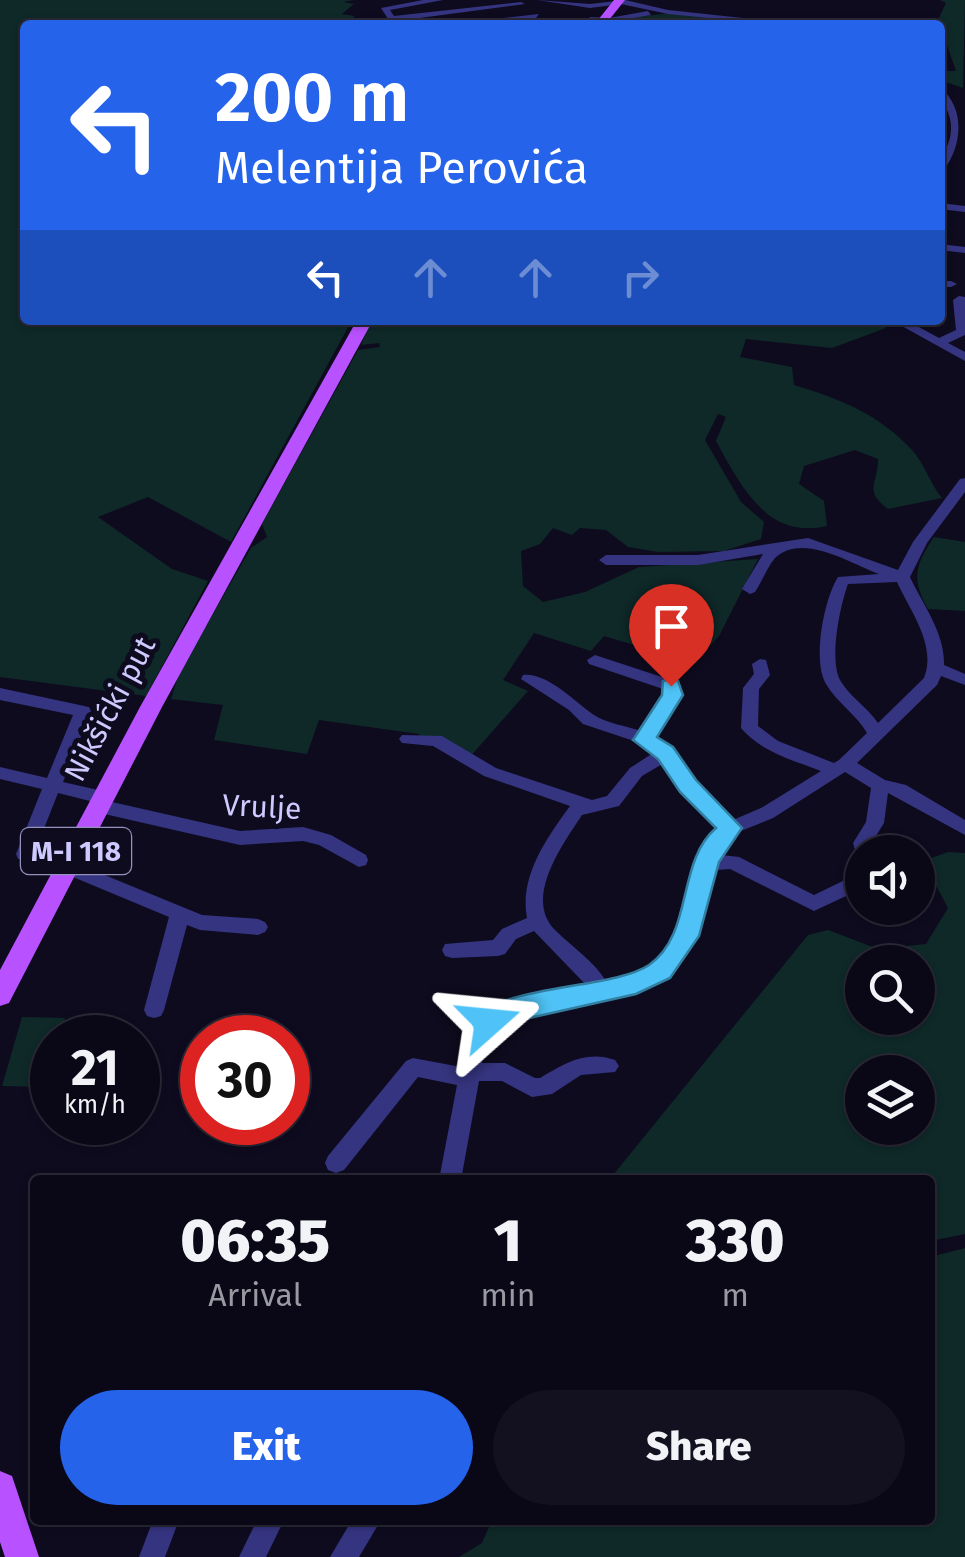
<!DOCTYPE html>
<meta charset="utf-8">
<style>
:root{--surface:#0a0817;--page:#131120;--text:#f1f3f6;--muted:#999aa1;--line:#2a2936;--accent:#2563eb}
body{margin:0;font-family:"Fira Sans",sans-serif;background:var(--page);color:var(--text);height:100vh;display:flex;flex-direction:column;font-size:38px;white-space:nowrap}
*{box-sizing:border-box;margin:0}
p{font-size:32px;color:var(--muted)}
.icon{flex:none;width:55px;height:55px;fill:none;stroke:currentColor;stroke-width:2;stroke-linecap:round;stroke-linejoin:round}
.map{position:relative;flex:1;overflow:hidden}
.side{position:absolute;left:30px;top:1175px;width:905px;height:350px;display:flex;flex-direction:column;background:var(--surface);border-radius:10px;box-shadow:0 2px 8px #0004,0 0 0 2px var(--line)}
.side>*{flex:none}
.top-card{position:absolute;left:20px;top:20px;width:925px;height:305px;border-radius:10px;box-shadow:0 2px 8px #0004,0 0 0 2px var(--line);background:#2563eb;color:#fff;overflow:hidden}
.buttons{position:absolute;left:845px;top:835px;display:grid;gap:20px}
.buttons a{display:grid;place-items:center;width:90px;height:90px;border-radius:50%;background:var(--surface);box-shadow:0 2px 8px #0004,0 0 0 2px var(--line);font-size:50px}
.speed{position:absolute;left:30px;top:1015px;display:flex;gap:20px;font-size:50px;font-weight:700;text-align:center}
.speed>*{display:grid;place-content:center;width:130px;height:130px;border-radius:50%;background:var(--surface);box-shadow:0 2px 8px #0004,0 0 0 2px var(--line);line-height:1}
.speed small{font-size:25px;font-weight:400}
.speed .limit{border:15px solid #d22;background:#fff;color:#111}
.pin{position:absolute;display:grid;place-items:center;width:85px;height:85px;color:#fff;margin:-102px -42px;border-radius:50% 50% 50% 0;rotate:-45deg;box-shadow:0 0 10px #0007}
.pin .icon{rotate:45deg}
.me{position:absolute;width:110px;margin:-55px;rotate:72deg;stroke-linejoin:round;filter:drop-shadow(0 0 8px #0008)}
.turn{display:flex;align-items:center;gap:35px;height:210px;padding:0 30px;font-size:45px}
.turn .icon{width:130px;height:130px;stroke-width:2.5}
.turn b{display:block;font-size:70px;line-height:85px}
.lanes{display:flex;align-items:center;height:95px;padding:0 30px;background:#0003;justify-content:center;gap:50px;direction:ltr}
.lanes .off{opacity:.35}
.eta{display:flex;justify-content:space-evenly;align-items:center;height:170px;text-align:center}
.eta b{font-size:60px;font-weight:800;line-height:70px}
.action{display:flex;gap:20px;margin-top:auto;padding:20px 30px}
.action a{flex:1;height:115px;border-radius:60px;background:var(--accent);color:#fff;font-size:40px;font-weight:800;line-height:115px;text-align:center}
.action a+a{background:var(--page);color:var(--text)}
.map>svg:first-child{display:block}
</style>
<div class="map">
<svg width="965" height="1557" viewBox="0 0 965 1557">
<rect width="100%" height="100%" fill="#0e0b1f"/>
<!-- green -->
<g fill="#0e2928" fill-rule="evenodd">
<polygon points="0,0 353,0 343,2 354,4 342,14 355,16 345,25 25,25 25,320 352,320 231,542 148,497 98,517 172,569 208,581 146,696 0,677"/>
<polygon points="940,0 965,0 963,88 940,80 940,71 956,71 938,20 946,3"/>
<polygon points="669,13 792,25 627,25 630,18"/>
<path d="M371,320H877L886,328L832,348L746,339L740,357L792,367L794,385C840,399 879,414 912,450C925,464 930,484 942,498L888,509C863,490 878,485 878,459L855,450L804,466L799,484L824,501L827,526C767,540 741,486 716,441L726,417L718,414L705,440L741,502L764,522L761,539L724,551L658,552L628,547L606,530L580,528L572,535L553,528L540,544L521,551L523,586L543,602L585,592L639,567L758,559L719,636L694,663L604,636L591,651L534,633L503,680L528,691L468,759L419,740V734L319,720L307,754L214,740L223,705L171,699L179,673L251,548L267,537L262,524L358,350L380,347L379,343L361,345Z"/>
<path d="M934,537L965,542V611L928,609C911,579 915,565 934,537Z"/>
<path d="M948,852L965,853V1234L930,1241V1180H609L808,935L828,930L878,949L926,944L948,908L923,861ZM862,962H918V1018H862ZM862,1072H918V1128H862Z"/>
<polygon points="22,1017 65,1018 60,1037 52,1038 46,1087 2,1086"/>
<polygon points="965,1248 965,1557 459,1557 482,1543 492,1520 930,1520 930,1257"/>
</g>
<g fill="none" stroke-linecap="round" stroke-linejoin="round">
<!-- minor -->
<g fill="#353480" fill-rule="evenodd">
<polygon points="423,0 443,0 390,10 394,16 521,2 525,4 397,21 400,25 392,25 381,8"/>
<polygon points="537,0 590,4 625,0 668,10 809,25 779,25 668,14 621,4 590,8"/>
<path d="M648,11L651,15C624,20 598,25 572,25L591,17L609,18Z"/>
<polygon points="539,14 536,18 455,25 459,23"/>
<path d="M940,87C965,108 963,144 944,170L940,171C940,156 951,145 951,129C952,113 941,102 940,87Z"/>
<polygon points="940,203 965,206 965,212 940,209"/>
<polygon points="940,244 965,247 965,253 940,250"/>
<polygon points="940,281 951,281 957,284 951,287 940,287"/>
<polygon points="959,296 965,297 965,335 948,343 965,352 965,361 891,320 906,320 939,338 956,330 953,300"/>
<path d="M965,478V492L927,543L910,577C923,605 945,633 944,665L965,674V685L941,676L937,685L857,763L885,780L906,785L965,820V835L888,793L884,823L871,844L873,852H862V858L857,857L853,843L866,822L871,788L845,772L773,818L736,833L725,844L722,855L739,857L814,895L847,879L855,864L862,862L861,889L814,911L730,869L717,870C705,906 697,946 670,974C648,997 548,1011 514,1019C494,1029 486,1040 482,1063H505L535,1078H540C565,1063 586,1050 615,1060L619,1066L615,1072L581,1075L552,1094L532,1097L502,1081H479L461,1180H439L457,1085L418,1077L344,1170L336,1173L328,1170L325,1163L328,1156L406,1061L413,1058L461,1067C464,1050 469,1029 481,1016C501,997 560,991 587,986L534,931L516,939L505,954L498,956L452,958L445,956L442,950L445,944L493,940L502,929L527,918C519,876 547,838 570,806L484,776L433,746L402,743L399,739L402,735L442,736L496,768L592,800L607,796L630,768L653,753L631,740L583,724L569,710L521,679L523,675C547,672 575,702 594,715C606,723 626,726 641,731L664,695L663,689L589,664L587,660L595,655L677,682L680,695L654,738L672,749L694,782L733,820L761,808L821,771C793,760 761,752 741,728L743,688L754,674L752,664L760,659L766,660L770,675L759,689L758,726L778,741L834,763L839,760L867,733C856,714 837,703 826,684C812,661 824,599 838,577L879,574C850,563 802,532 775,558C767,567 762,582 755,592L750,594L742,589L763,554L698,565H606L599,560L606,555H698L808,538L898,570L913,542L960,479ZM897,582C910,611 937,645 924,678L878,723C867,707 849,696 840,680C829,659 840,606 848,584ZM664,763L682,790L719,828L711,836L698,863L699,866C689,896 679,947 652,966C638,976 621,978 606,981C593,960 573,948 555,930C523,898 563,844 582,815L619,806L642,776Z"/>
<polygon points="0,688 89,707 91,711 63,782 111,793 114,798 112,802 240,831 303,827 331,835 366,855 368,860 366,865 359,867 319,845 303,841 240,845 100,813 94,811 91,806 94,802 58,793 32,859 18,859 16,854 42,789 0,779 0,767 47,778 73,715 0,700"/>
<polygon points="68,860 202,915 258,919 265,922 268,927 265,932 258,935 200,930 187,925 164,1010 161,1016 154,1018 147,1016 144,1010 169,917 61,872 59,867 61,862"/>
<polygon points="153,1520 179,1520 165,1557 139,1557"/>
<polygon points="257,1520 284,1520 266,1557 239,1557"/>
<polygon points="352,1520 381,1520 359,1557 330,1557"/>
</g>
<!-- major -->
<g fill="#b851ff" fill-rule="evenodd">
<polygon points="614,0 625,0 605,25 594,25"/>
<polygon points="357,320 373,320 162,707 9,1003 0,1006 0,970 140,707"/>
<polygon points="0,1471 12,1476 39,1557 5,1557 0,1542"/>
</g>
</g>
<!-- route -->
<path fill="#4fc3f7" stroke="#337fa1" stroke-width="2.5" d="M671,679L678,681L683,695L657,737L673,747L696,780L742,828L719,862L699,936L670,978L636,994L516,1021L489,1033L480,1030L476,1022C495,984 612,990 649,965C694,934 676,862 716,828L680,792L658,759L633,740L662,695L663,681Z"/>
<g text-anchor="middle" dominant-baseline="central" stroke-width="10" stroke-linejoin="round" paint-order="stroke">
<!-- shield labels -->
<rect fill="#0e0b1f" stroke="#9491bc" stroke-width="2.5" x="21" y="828" width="110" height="46" rx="8"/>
<g font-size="28" font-weight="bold" fill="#cecaff">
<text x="76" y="851">M-I 118</text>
</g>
<!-- street labels -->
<g font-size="30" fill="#cecaff" stroke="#0e0b1f">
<text transform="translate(110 709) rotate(-62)">Nikšićki put</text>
<text transform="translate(262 807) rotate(3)">Vrulje</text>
</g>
</g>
</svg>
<div class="buttons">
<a><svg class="icon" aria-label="sound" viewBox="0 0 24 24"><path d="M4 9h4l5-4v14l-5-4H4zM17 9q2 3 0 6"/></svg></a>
<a><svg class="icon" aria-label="search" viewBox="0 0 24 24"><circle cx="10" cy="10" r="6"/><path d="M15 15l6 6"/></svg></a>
<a><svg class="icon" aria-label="layers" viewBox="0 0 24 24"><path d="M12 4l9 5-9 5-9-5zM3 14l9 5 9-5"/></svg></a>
</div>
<div class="speed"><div>21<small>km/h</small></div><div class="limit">30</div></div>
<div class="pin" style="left:671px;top:686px;background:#d93025"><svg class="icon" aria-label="arrive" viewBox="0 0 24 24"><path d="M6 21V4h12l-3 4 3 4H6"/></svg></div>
<svg class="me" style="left:489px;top:1022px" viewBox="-20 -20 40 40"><path d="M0-17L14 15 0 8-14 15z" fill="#4fc3f7" stroke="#fff" stroke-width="4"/></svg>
<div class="top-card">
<div class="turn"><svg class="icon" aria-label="left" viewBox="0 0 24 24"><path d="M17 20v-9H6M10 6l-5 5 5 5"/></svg><div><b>200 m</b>Melentija Perovića</div></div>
<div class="lanes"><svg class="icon" aria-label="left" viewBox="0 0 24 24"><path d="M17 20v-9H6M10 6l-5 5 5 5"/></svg><svg class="icon off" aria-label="ahead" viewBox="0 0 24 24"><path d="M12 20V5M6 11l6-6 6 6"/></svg><svg class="icon off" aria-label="ahead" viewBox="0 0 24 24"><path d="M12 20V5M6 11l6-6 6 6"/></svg><svg class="icon off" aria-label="right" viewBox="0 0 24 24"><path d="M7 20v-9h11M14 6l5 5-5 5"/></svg></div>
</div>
<section class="side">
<div class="eta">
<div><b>06:35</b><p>Arrival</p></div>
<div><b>1</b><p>min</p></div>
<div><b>330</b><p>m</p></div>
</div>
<div class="action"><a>Exit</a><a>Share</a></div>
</section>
</div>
